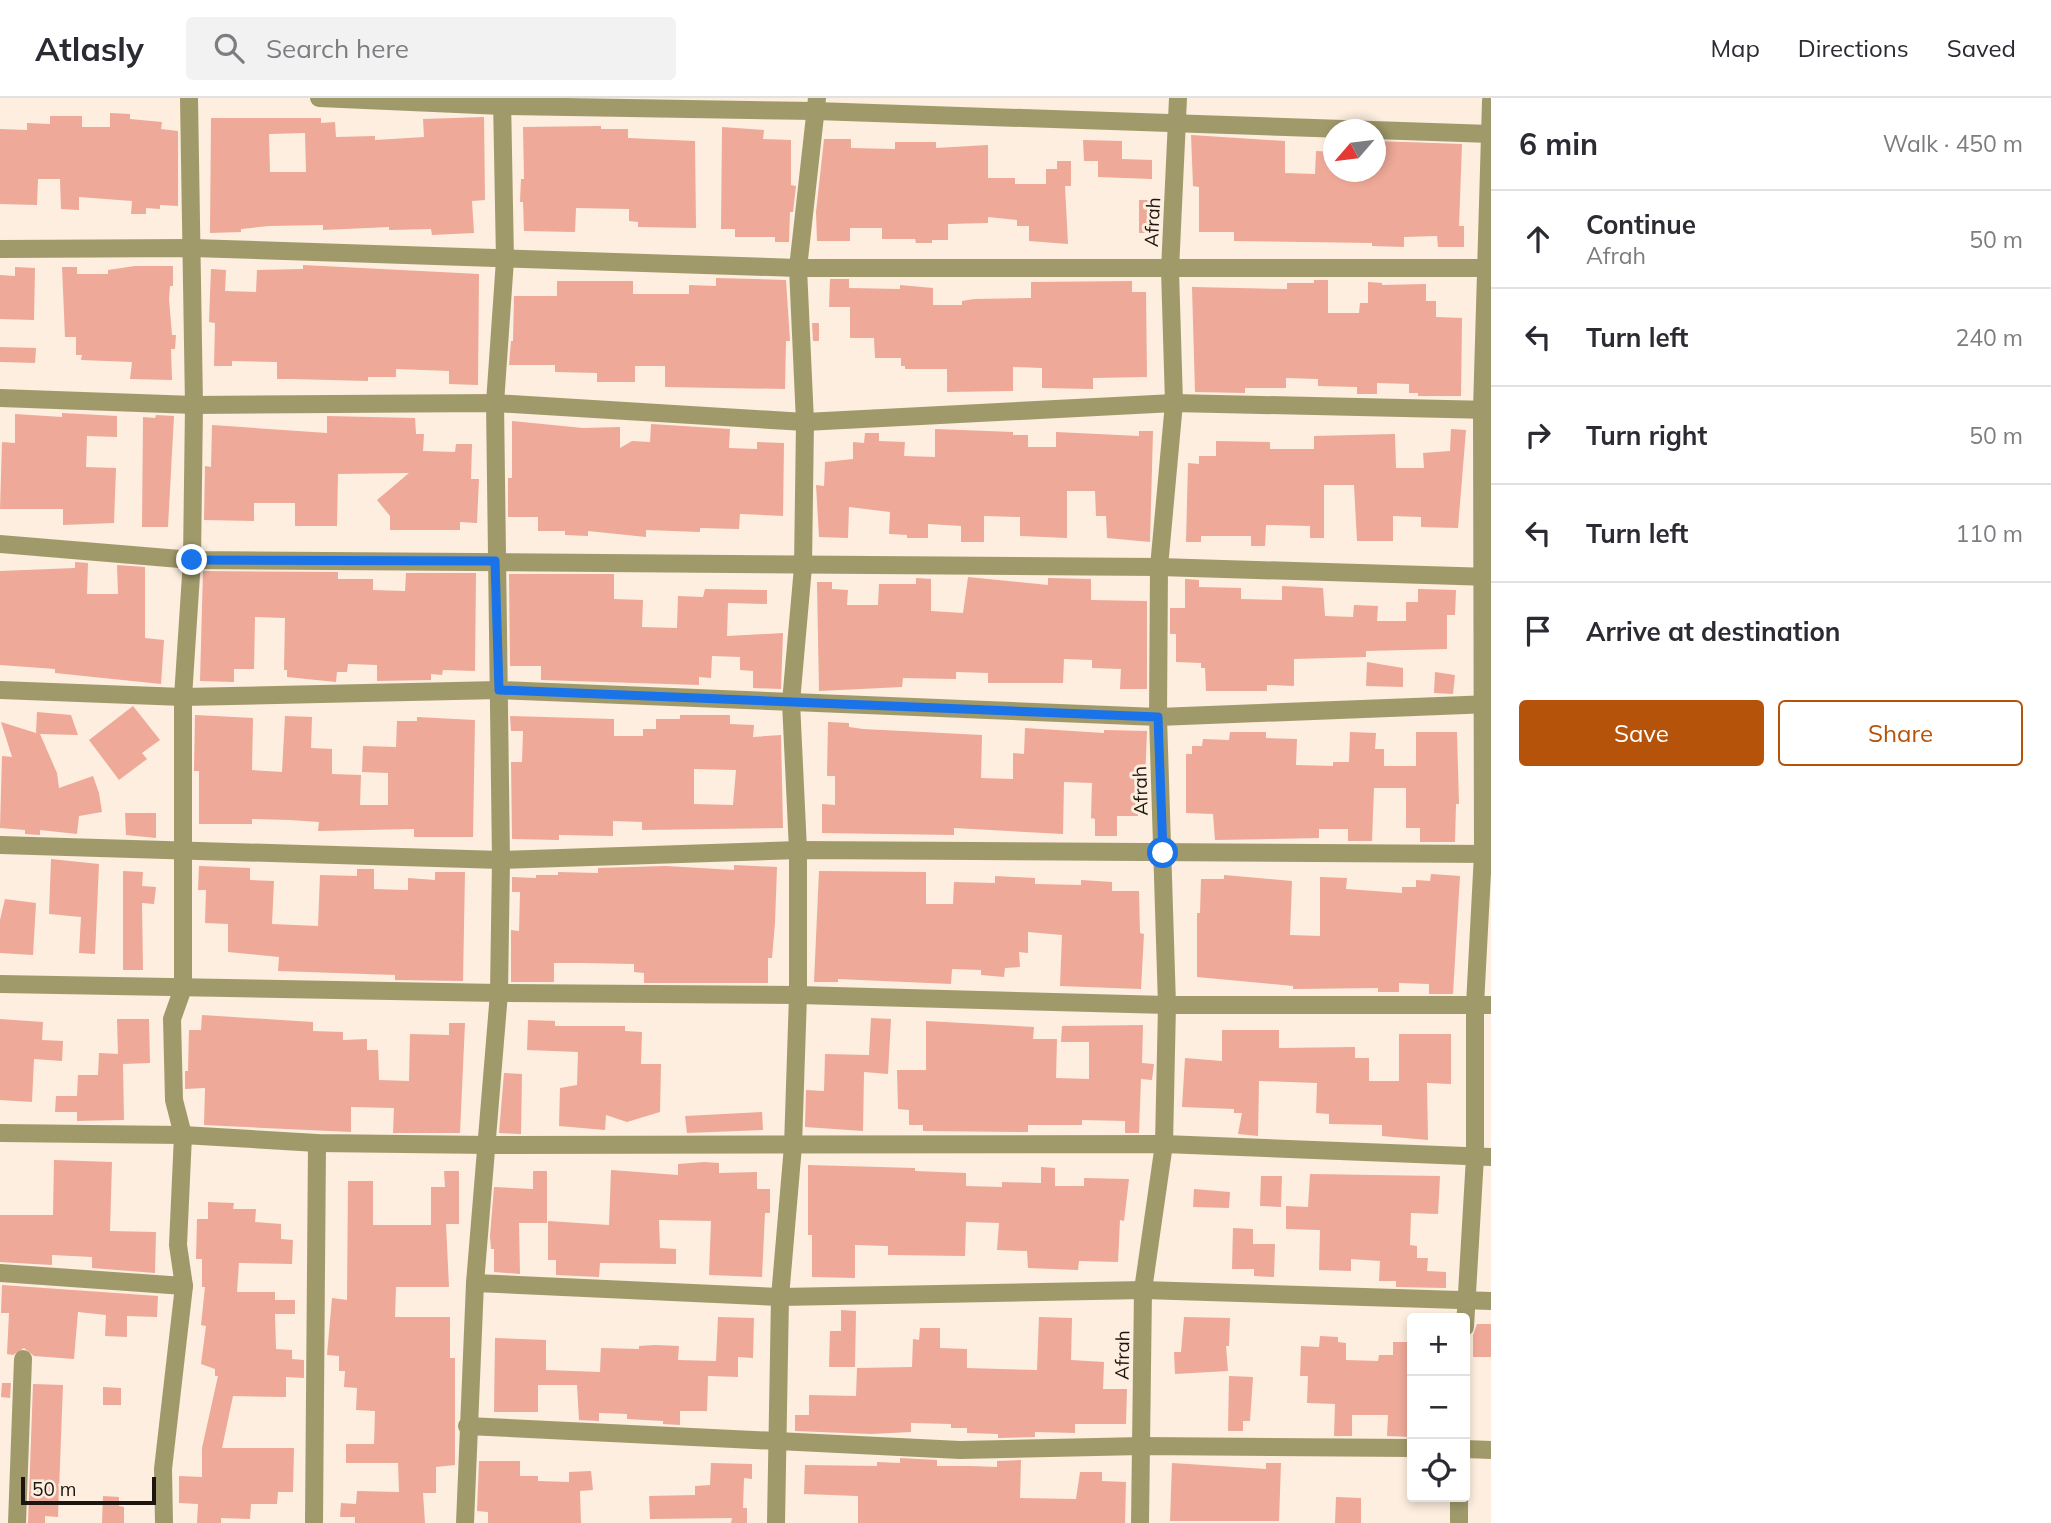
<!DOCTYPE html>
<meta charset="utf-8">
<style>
body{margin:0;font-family:Mulish,sans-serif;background:#f2f2f3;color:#2b2b33}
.controls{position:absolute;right:21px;bottom:21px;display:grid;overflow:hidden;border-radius:7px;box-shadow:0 4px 10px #0003}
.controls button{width:63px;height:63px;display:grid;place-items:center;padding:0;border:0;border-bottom:2px solid #e1e1e2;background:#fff;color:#2b2b33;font:35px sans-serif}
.compass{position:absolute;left:1323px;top:21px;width:63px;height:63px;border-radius:50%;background:#fff;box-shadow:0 4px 10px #0003;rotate:242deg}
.scale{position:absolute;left:21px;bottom:18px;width:135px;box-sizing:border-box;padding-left:7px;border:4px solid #1d1610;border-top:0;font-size:19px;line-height:24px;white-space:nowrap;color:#1d1610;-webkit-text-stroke:5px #fdeedf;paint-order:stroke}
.stop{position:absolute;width:21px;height:21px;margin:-16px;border:5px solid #1a73e8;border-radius:50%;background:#fff}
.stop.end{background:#1a73e8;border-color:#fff;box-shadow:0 2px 7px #0008}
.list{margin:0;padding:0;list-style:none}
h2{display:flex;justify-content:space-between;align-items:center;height:91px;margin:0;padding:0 28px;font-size:30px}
h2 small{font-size:23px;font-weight:400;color:#7c7c81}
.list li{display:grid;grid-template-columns:46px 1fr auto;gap:21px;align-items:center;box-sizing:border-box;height:98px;padding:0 28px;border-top:2px solid #e1e1e2}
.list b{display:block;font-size:26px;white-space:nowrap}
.list p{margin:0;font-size:23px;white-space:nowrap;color:#7c7c81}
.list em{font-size:23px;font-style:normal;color:#7c7c81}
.actions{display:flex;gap:14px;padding:21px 28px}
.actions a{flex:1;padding:16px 0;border:2px solid #b45309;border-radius:7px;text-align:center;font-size:24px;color:#b45309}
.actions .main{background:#b45309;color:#fff}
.icon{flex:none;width:38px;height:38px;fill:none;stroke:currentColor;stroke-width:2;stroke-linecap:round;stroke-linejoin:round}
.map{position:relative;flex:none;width:1491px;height:1425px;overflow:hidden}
header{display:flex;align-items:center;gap:42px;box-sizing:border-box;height:98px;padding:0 35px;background:#fff;border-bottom:2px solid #e1e1e2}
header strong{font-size:33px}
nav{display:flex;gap:38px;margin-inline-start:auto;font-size:24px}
.search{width:490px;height:63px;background:#f2f2f3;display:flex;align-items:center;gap:18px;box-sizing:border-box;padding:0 24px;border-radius:7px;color:#7c7c81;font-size:26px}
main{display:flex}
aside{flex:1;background:#fff}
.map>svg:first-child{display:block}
.building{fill:#eea998;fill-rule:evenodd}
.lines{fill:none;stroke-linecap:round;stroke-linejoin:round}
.minor{stroke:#a09a6b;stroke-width:18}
.route{stroke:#1a73e8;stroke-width:9}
.labels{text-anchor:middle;stroke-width:6;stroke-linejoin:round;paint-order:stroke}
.street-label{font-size:19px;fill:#1d1610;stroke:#fdeedf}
</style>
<header>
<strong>Atlasly</strong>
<div class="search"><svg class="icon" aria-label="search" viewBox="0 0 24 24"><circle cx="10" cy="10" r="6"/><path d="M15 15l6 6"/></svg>Search here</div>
<nav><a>Map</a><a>Directions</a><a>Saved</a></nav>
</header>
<main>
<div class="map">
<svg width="1491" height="1425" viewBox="0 0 1491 1425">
<rect width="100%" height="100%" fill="#fdeedf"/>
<!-- building -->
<g class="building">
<path d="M110 15 130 16V21L162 24 161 31 178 33V108L160 107V111L146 110V116H131L132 103 79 99V112L61 111 60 81H38L37 107 0 106V31L27 32V25L50 26V18H82V29H110Z"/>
<path d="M484 19 485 102 472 103 474 135 432 137 431 131 389 132V129L323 132V127L269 128 241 131V134L210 135 211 20H321V25L335 24 336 39 375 38V42L424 39 423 21ZM305 35 306 74H270L269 36Z"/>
<path d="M601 28V31H628V40L695 43 696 130 638 129V124L629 123V111L576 110 575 134 524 133 523 104H520L521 81H524L523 29Z"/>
<path d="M722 29 764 32 763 41 791 42V87L796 88 793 114H790L789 144H775V139H735V131H721Z"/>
<path d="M1191 37 1285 43V75L1315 76 1316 53 1334 54V74H1376V43L1462 46 1459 128H1464V149H1438L1437 138 1404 139V149L1372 148V145L1234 143V134H1199V89L1193 88Z"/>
<path d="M824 41H851V50L895 51V44H936V50L988 47V80H1015V86H1046V71H1057V63H1071V88H1065L1068 146 1029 143V128H1017V122L988 119V125L948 126V142H932V145H916L915 141H882V130H850V143H817L816 114Z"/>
<path d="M1083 42 1122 43V61L1152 62V81L1098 79V63H1084Z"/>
<rect x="1139" y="102" width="14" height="33"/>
<path d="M303 167 479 176 478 287 449 286V273L396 271V279H368V283L292 281H277V264L232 263V268H214L215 225 209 224 211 171 226 172 225 193 256 194 257 172 303 171Z"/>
<path d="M135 168H173V188H170L169 201 172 237H176L175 251H171L172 282 130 281 132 264 81 262 82 257H76V239H65L62 169H77V176H108V172Z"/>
<path d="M15 169 35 170 34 222 0 221V177L15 178Z"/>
<path d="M716 180 786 182 790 243H786L785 291 665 289V268H635V284H597V275L555 274V267H509L511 243H513L514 198H557V183H633V196H689V187L716 188Z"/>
<path d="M830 181H849V190L900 191V187L933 190V207H962V203L974 201 1031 200V184L1132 183V194H1146L1147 279 1093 280V291L1042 290V270L1013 269V293L947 294V271H905V268H901V260H875L874 240H850V209H829Z"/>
<path d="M1314 182H1328V215H1359L1360 205H1368V184L1382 185V187L1426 186V203H1436V219L1462 220 1461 298H1418V295H1409V286L1377 285V296H1357V289L1318 288V281L1286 280V290H1245V295L1195 294 1192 189 1287 191V185H1314Z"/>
<path d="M812 225H819V243H813Z"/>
<path d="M0 249 36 250 35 265 0 264Z"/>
<path d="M62 315 117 318V339L87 338 86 369 116 370 114 425 63 427V411H0L2 344 15 345V316L62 319Z"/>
<path d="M156 317 174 318 168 429H142L143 319 155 320Z"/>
<path d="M327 318 415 320 416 336H424L423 353 455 354 456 346H472L471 381H479L477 425 460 424V432H390V418L377 402 409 375 338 376 337 428H295V405H254V423L204 422 205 368 211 369 212 327 327 335Z"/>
<path d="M512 323 583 330 620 329V350L632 343 650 344 651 326 730 331 729 350 757 351V344L784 345 783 418 740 416 739 431 700 430V434L646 432V439L588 433V438L565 437V433H538V419H508V380H512Z"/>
<path d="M935 331 1013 334V337H1028V349H1056V334L1139 338V333H1153L1150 444 1107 440 1106 418H1096L1095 393H1067V440L1020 438V419L984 418V444H961V428L928 426V440H907V437L889 436 890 414 849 409 848 440 819 439 816 387 824 388 825 364 853 361V344L864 345 865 335H879V343L905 344 904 358 935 359Z"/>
<path d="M1451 331 1466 332 1458 430 1421 429V419L1393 418V443H1357L1354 387H1324V440H1310V428L1266 427 1265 448H1251V438H1201V444H1186L1188 365 1199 366V358H1216V343L1270 344V351H1314V338L1395 336 1396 370H1424L1423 355 1450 353Z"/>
<path d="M75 464 88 465 87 496H118L117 467 145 469V540L164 542 161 586 55 575V571L0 567V473L75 470Z"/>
<path d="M203 473 338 474V481H373V492L405 493 406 475H476L475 573 443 572 442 577 431 576V582L377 583V567L348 566 347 574H337L336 584 287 579V572H284L285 520 255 519 254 571H234V584L200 583Z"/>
<path d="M509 476H614V501L643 502 642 529 677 530 678 498 703 499 705 491 767 492V506L728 505 727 538 783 535 781 591 753 590V573L740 572V559L712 558 711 580 699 579V587L541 582V568H510Z"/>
<path d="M968 479 1048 487V480L1091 481V502L1147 503V591H1120L1121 571 1092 570V562L1064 561 1063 585H988V575L956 574V581L903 580 902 589 819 593 817 484H832V491L848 492 847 507H878L879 486H916V480L931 481V513L963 515Z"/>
<path d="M1185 481 1199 482V489L1241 490V501L1282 502V488L1323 490 1325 518 1353 519 1354 507 1378 508 1377 523H1406V504H1418V491L1456 492 1455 517H1447V551L1366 553V559L1294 561V588L1267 587V593H1206L1205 570H1201V565L1176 564V536H1170V510H1185Z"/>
<path d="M1367 564 1403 570V589L1366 588Z"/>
<path d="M1435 574 1455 577 1453 596 1434 595Z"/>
<path d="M133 608 160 642 142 655 147 661 119 682 89 642Z"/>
<path d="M37 614 71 617 78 637 40 636 57 675 59 690 93 678 99 695 102 714 79 718 77 736 40 732V737L25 736V732L0 730 2 658 12 659 1 624 36 635Z"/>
<path d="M195 617 253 620 252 672 282 674 285 618 312 619 311 650 332 651V676L361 677 360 707H388V675L362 674 363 648 396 649 397 623H417V619L475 622 473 739H414V731L318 733 319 724 290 722 252 721V726H199V673H194Z"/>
<path d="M680 617H730V626L754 627 753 639 781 637 783 730 642 732V724L613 723V738L559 737V742L512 741 511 664H522L523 633H511L510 618 614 621V638H643V631H656V621H680ZM694 671 736 672 733 707 694 706Z"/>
<path d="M828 624 849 625V629L863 631 982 637 981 680 1013 681V655L1024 656 1025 630 1104 635V632L1147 633 1145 684H1139L1138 718H1117V738H1095V721L1091 720 1092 685 1064 684 1063 736 954 730V737L822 735V706L835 707V678H827Z"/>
<path d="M1230 634H1266V640L1297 641 1296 667 1333 668V664H1349L1350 634 1376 635 1375 651H1384V668H1416V634H1457L1459 706H1456L1455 744H1420V730H1406V690H1374L1372 743H1348V731H1319V740L1215 742 1213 716 1186 715V656H1192V648H1202L1203 641 1229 642Z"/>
<path d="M125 715H156V740L126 737Z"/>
<path d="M51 761 99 766 95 856 79 855 81 819 49 816Z"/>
<path d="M734 767 777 769 775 825 772 860H768V885H644V875L634 874V866L583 865H554V884H511V832L519 833 520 794H512V779L536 780V777H558V774L598 775V770L666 768 734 772Z"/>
<path d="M199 768 250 770V782L274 783 272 826 318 828 320 777 357 778V771H374V791L408 792V780L435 782V774H465L463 883 395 882V877L278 873 279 859 228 854V826L205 825 206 792H198Z"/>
<path d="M123 773 143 774 142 788 156 789 154 806 142 805 143 872H123Z"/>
<path d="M819 773 926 774V806H953L954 784 995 785V778L1035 780V786L1081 787V782L1112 784V793H1139L1140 835 1144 836 1141 891 1060 888 1062 837 1028 834V855L1019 854 1020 869 1005 870 1004 879 981 877V872L952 871 951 886 838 881V884H814Z"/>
<path d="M1431 776 1460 778 1453 896H1429V886L1399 885V894H1378V890L1293 891V888L1197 879V815H1200L1201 781H1224V777L1292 783 1290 837 1320 838V779L1347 780 1346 791 1402 795V789H1416V782L1430 783Z"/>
<path d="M5 801 36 805 33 857 0 855V822Z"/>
<path d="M202 917 313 924V933L343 934V942L367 941V952H378L379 982 409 983 410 936 449 937V925H465L460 1035H393L394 1010 351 1009V1034L204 1027 205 990 185 991V973H188L189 932H201Z"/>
<path d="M871 920 891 921 888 976 864 974 863 1033 805 1029 806 992 824 993 825 956 869 957Z"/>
<path d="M0 921 43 924 42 942 63 943 62 963 34 961 32 1004 0 1002Z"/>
<path d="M117 921H149L150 965 123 966 124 1022 77 1023V1014H55L56 998H77L78 977H98L99 955 118 956Z"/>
<path d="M528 922 555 923V928H625V933L642 934 641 966H661L660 1014 627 1024 606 1017 605 1032 559 1028 560 990 577 987 578 954 527 952Z"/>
<path d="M926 923 1034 929 1033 941H1057L1056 980 1089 981V944H1061L1062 928 1143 927 1142 965 1154 966 1152 982 1141 981 1139 1035H1125V1023L1082 1022V1027H1028V1034L923 1033V1027H909V1012L898 1011 897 972H926Z"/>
<path d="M1222 932H1279V950L1355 949V960H1369V983H1399V936H1451V986L1427 985 1428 1042 1382 1038V1027L1329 1026V1016L1316 1015 1317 985 1289 984 1259 983 1258 1038 1238 1036 1242 1015H1234V1011L1182 1009 1185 960 1222 963Z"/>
<path d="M504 975 522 976 521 1036 499 1035Z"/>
<path d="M762 1014 763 1032 687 1035 685 1018Z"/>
<path d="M54 1062 112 1064 110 1133 156 1134 155 1175 92 1170V1159L52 1157V1167L0 1164V1117H53Z"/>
<path d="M704 1064 719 1065V1075L757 1074V1091H770V1115H765L762 1179 709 1177 711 1123 659 1122 660 1150 676 1151V1166L600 1165 599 1179 556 1177V1162H548V1123L609 1127 611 1072 678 1077V1066Z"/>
<path d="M808 1067 915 1070V1073L966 1075V1088L1002 1089V1084L1041 1085V1069L1055 1070V1088H1084V1080L1129 1081 1124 1123 1120 1122 1118 1164 1079 1163 1078 1172 1028 1170 1027 1153 997 1152 999 1125 966 1124 965 1158 888 1157V1148L855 1147V1180L812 1179V1137H808Z"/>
<path d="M444 1073H459V1126H446L449 1189H396L395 1219H450V1260H455V1367L436 1369V1395H423L425 1425H355V1419H340L341 1405 356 1406 357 1393 399 1394 398 1365H346V1346H374L375 1313 356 1312 357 1290 344 1289 345 1273H339V1258L327 1257 332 1200 347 1202 348 1083H373V1127H431V1089H445Z"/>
<path d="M533 1073H547V1125H519L520 1176 494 1174V1151H491L490 1138 494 1089 533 1091Z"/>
<path d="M1310 1076 1440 1078 1438 1116 1411 1115 1410 1147 1417 1148V1160H1428L1427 1173 1446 1174V1190L1396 1189V1183H1379L1380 1163 1351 1161V1173L1319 1172 1320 1132 1286 1131V1108L1308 1109Z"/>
<path d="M1261 1078H1282L1281 1109 1260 1108Z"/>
<path d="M1194 1091 1230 1094 1229 1110 1193 1109Z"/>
<path d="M208 1104 234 1105 233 1111H256L255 1124 281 1126V1141L293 1142 292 1166 239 1165 237 1194H275V1202H295V1216H275L276 1251 292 1252V1261L304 1262V1280L286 1279V1299L233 1298 222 1350H294L293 1394H278L277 1406H251L250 1421 221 1420V1425H197L198 1406 179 1405V1378L202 1379V1350L218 1278H215V1271L201 1266 206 1228 201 1227 205 1189H202V1161H196L197 1121H208Z"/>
<path d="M1233 1130 1253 1131V1146H1275L1274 1179 1254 1178V1171H1232Z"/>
<path d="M2 1187 158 1198 157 1219 127 1218V1239L105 1238 106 1217 78 1214 74 1261 34 1258 24 1250 13 1257 7 1256 9 1215H1Z"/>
<path d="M841 1212 856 1213 855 1269H829L830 1233H841Z"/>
<path d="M718 1219 754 1220 753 1260 738 1259V1279L708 1278 707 1313H680V1327L663 1326V1323L627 1321V1316L599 1315V1323L579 1322 577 1287H538V1314H494L495 1240 546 1242V1272L600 1274 601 1250 639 1251V1248L655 1247 679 1248 678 1262 716 1263Z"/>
<path d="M1039 1219 1072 1220 1071 1262 1104 1264 1103 1291H1127L1126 1326H1075V1335L1035 1334V1339L998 1340V1336L967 1335V1330H951V1326L911 1325V1334L871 1336 795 1333V1317H809V1297L856 1298 857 1270 912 1269 913 1241 919 1242 920 1230H940V1250L967 1251V1270L1037 1272Z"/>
<path d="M1184 1219 1230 1220 1229 1248H1226L1228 1273 1175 1276 1174 1254H1181Z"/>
<path d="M1477 1226H1491V1259H1473V1237Z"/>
<path d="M1320 1238 1338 1239V1244L1346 1245V1262L1378 1263 1379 1257H1393V1244H1412V1339L1387 1338 1388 1317H1352V1338H1334L1335 1306 1307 1305 1308 1278H1300L1301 1248 1319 1249Z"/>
<path d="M1229 1278 1253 1279 1250 1323H1243V1333H1228Z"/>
<path d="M2 1285H11L10 1300 1 1299Z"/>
<path d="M33 1286 63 1287 58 1419 45 1418V1425H28Z"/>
<path d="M103 1289 121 1290V1307H103Z"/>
<path d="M900 1360 937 1362V1368H970L997 1369V1363L1021 1362 1020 1400 1076 1401 1080 1374H1102V1383L1126 1384 1125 1425H858V1398L804 1396 805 1367 877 1368V1364L900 1365Z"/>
<path d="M479 1363H520V1378H538V1383L569 1384V1374L591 1373 593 1392 580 1393 581 1425H488V1414L477 1413Z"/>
<path d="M711 1365 752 1366V1381L744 1380 743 1410H747V1425H731L732 1420 650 1421 649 1398 695 1397V1388L710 1387Z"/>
<path d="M1172 1365 1266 1371V1365H1281L1279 1423H1170Z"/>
<path d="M103 1398 119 1399V1408L124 1409V1425H102Z"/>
<path d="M1336 1399 1361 1400V1425H1335Z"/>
</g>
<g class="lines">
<!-- minor -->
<g class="minor">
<path d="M319 0 502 8 816 13 1491 36"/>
<path d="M0 151 193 150 798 170H1491"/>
<path d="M0 300 194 307 495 305 805 324 1174 305 1491 312"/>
<path d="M0 446 192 462 1159 469 1491 479"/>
<path d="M0 592 183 599 499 592 1158 619 1491 606"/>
<path d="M0 747 501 762 798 752 1491 756"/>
<path d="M0 886 499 895 798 897 1167 907H1491"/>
<path d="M0 1035 183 1037 317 1045 489 1047 1164 1046 1491 1059"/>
<path d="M0 1175 184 1188"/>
<path d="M475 1185 780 1199 1143 1192 1491 1203"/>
<path d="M1465 1229 1475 1059V907L1483 756 1482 312 1491 3"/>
<path d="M467 1328 960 1352 1142 1348 1412 1350"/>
<path d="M1465 1351 1491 1352"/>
<path d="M17 1425 23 1261"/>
<path d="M164 1425 163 1371 184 1188 178 1147 183 1037 174 1002 172 921 183 890V599L192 462 194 307 189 0"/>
<path d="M314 1425 317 1045"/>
<path d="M465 1425 475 1185 499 895 501 762 495 305 505 162 502 0"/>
<path d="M776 1425 780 1199 793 1048 798 897V752L791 604 803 469 805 324 798 170 817 0"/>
<path d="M1140 1425 1143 1192 1164 1046 1167 907 1158 619 1159 469 1174 305 1170 172 1178 0"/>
<path d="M1459 1425V1399"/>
</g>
</g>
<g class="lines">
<!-- route -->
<path class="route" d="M192 462 495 463 499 592 1158 619 1163 755"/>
</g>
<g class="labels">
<!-- street labels -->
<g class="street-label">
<text transform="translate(1152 124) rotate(-87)" y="7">Afrah</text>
<text transform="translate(1140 693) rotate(-92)" y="7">Afrah</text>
<text transform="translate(1122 1257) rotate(-89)" y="7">Afrah</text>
</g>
</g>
</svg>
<div class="controls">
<button>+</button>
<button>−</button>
<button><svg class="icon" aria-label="locate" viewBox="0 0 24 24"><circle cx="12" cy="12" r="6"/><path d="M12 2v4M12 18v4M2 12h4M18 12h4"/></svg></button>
</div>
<svg class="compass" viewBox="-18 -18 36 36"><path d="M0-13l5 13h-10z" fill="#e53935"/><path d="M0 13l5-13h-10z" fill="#7c7c81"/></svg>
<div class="scale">50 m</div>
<div class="stop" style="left:1163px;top:755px"></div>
<div class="stop end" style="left:192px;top:462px"></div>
</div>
<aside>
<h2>6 min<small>Walk · 450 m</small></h2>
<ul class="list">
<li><svg class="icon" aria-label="ahead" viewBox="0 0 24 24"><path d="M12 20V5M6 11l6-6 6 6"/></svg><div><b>Continue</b><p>Afrah</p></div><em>50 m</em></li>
<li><svg class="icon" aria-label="left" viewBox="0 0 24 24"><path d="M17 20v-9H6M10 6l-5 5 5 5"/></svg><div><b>Turn left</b></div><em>240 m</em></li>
<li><svg class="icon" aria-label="right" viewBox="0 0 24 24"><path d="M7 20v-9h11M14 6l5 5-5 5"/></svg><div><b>Turn right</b></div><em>50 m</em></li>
<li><svg class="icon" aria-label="left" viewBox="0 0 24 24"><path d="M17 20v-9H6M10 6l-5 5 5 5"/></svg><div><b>Turn left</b></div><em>110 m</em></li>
<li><svg class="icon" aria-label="arrive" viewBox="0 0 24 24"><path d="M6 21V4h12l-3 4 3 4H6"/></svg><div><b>Arrive at destination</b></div></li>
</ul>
<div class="actions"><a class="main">Save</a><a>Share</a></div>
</aside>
</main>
